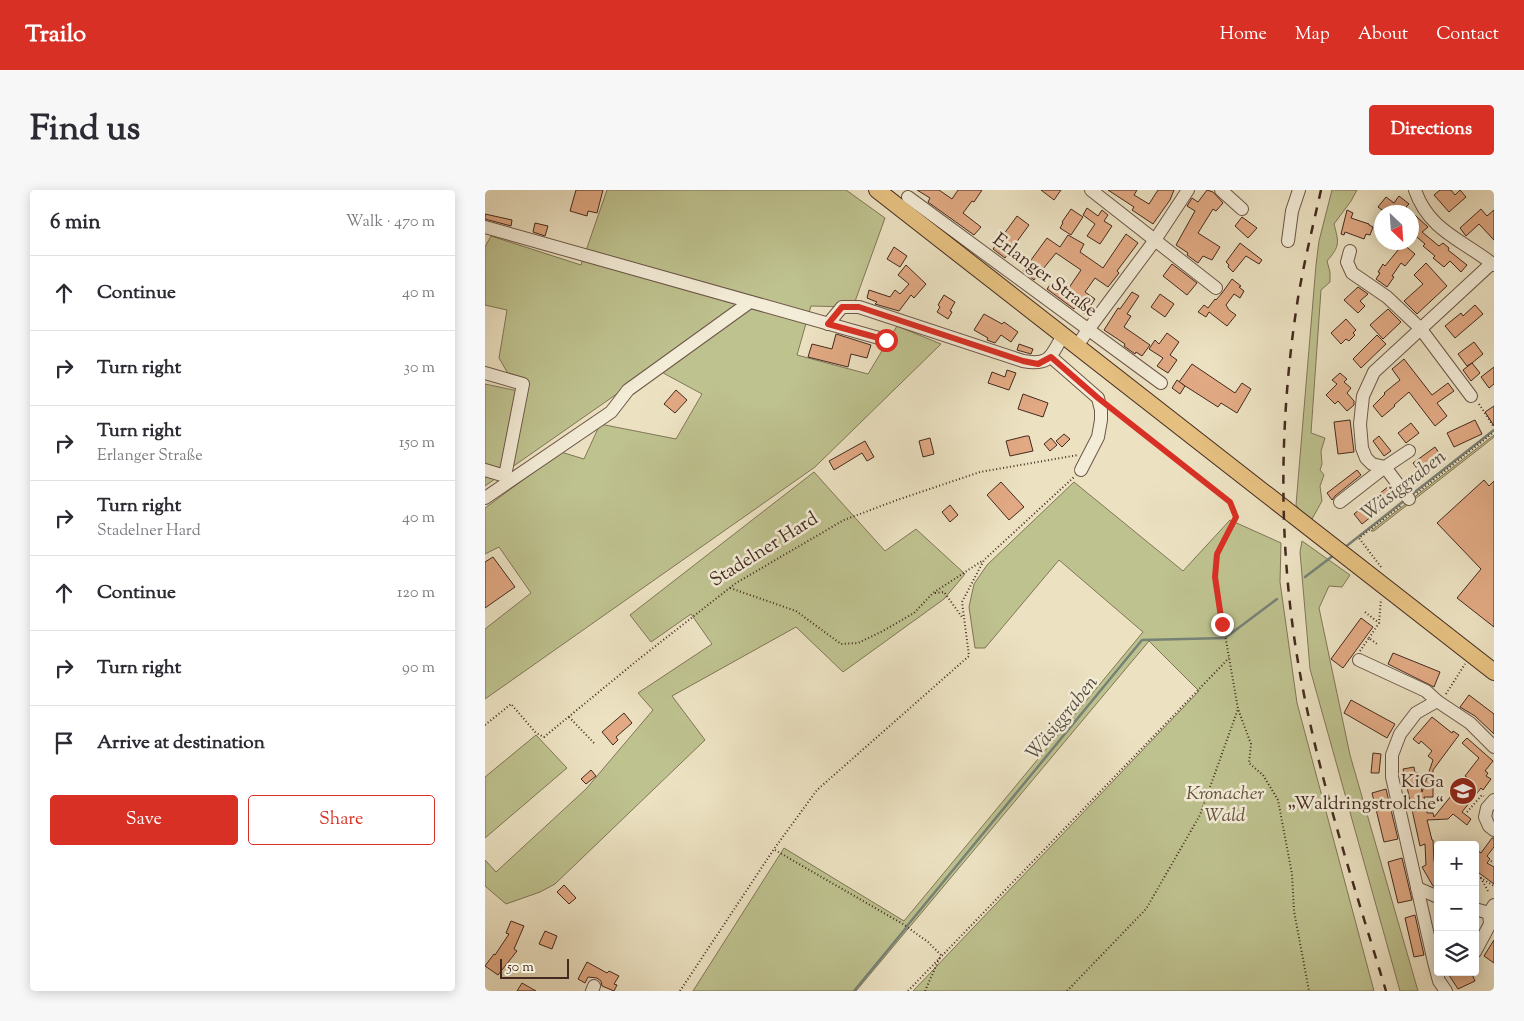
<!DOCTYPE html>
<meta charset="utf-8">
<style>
body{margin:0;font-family:"Sorts Mill Goudy",serif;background:#f7f7f7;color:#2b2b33}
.controls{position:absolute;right:15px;bottom:15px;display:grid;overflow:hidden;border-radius:5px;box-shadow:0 2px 12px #0003}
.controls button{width:45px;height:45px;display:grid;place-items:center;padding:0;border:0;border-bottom:1px solid #e1e1e2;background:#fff;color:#2b2b33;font:25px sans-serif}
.compass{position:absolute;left:889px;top:15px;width:45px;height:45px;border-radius:50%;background:#fff;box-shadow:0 2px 12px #0003;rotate:155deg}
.scale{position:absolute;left:15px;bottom:12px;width:69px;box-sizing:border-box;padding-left:5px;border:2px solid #44291f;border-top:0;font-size:14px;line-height:18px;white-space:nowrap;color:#44291f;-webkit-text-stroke:4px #f3ecd7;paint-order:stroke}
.stop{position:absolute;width:15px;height:15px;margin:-11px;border:4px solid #d93025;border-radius:50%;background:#fff}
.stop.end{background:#d93025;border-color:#fff;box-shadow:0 1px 5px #0008}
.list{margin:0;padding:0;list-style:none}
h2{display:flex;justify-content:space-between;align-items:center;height:65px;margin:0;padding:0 20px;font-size:21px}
h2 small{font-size:16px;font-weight:400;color:#7c7c81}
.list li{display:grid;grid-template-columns:32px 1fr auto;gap:15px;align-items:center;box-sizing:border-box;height:75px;padding:0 20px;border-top:1px solid #e1e1e2}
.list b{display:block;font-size:19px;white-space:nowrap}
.list p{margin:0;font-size:16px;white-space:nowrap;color:#7c7c81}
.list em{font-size:16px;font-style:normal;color:#7c7c81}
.actions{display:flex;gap:10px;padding:15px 20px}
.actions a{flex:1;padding:11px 0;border:1px solid #d93025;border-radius:5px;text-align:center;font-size:18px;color:#d93025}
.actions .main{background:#d93025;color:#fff}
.icon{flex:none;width:28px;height:28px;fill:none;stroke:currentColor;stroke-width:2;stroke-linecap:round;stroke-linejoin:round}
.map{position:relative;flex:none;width:1009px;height:801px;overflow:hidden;border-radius:5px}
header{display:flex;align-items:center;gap:30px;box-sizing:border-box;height:70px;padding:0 25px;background:#d93025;color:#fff}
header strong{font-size:24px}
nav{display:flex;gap:28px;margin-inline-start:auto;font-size:18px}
.intro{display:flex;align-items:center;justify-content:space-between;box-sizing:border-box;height:120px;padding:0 30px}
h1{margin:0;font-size:35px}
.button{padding:12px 22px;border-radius:5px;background:#d93025;color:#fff;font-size:18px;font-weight:700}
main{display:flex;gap:30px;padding:0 30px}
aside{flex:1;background:#fff;border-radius:5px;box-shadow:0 2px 12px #0003}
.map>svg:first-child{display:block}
.green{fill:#bec28f;stroke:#817657}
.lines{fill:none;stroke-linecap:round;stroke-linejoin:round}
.stream{stroke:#778277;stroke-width:2.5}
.building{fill:#e2aa84;stroke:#44291f}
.minor-casing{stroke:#6e5748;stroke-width:14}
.major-casing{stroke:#44291f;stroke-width:18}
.path{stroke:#44291f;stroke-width:2;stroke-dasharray:1 2.5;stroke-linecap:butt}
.minor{stroke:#f3ecd7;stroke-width:12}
.major{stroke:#e6c181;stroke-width:16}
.rail{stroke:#44291f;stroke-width:2.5;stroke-dasharray:9 9;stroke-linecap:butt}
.route{stroke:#d93025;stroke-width:6}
.labels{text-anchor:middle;stroke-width:5;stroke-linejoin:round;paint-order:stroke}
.street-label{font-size:19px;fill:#44291f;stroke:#f3ecd7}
.poi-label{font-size:19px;fill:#44291f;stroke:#f3ecd7;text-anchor:end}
.park-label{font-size:19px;font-style:italic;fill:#624f3b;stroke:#f3ecd7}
.water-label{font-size:20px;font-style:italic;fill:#594e44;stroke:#f3ecd7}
</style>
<header>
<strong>Trailo</strong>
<nav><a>Home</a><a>Map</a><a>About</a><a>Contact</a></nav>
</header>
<div class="intro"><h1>Find us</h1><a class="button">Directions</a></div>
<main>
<aside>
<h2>6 min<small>Walk · 470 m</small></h2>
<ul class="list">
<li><svg class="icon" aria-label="ahead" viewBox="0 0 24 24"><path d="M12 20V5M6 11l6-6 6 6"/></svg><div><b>Continue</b></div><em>40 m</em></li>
<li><svg class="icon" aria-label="right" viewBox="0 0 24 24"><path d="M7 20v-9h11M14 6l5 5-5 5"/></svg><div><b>Turn right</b></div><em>30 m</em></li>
<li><svg class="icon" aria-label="right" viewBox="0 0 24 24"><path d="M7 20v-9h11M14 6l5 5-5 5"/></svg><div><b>Turn right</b><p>Erlanger Straße</p></div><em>150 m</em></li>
<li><svg class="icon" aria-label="right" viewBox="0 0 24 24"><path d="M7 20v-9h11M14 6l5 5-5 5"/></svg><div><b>Turn right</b><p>Stadelner Hard</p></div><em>40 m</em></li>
<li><svg class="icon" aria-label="ahead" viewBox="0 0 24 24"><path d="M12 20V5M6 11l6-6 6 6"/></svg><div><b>Continue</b></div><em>120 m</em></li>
<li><svg class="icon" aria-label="right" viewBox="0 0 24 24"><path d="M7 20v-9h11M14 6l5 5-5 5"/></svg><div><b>Turn right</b></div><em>90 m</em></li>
<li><svg class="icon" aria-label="arrive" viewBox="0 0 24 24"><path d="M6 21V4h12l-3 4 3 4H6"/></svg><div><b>Arrive at destination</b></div></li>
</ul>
<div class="actions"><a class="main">Save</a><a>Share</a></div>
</aside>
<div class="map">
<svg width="1009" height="801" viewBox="0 0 1009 801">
<rect width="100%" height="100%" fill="#ece2c2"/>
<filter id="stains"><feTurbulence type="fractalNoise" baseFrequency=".004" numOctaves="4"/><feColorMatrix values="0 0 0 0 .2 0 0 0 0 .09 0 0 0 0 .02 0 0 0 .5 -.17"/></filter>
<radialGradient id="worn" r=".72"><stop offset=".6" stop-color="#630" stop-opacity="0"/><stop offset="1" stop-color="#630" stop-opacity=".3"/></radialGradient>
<!-- green -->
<g class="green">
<path d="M122 0H361L400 28 368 117 326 116 312 165 383 184 412 136 456 154 330 277 0 509V439L46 403 14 357 0 364V318L76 262 99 269 115 234 191 249 217 204 169 178 0 296V194L33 201 14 168 22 120 0 115V57L6 46 96 75Z"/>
<path d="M847 0H872L866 11 849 34C854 53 855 56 842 71L845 82V92L836 100 826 243 840 248 836 261 837 274 835 280 839 285 835 296 837 311 827 329 816 322 811 315 831 75 834 51Z"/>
<path d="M1009 245V247L999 255 889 341H886Z"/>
<path d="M329 282 400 361 431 339 480 384 459 409 358 482 311 437 187 506 220 550 70 694 55 702 21 714 0 696V670L11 682 101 599 168 520 153 503 227 454 206 424 166 452 145 425Z"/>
<path d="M589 292 698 381 745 330 796 353 795 392 812 513 889 801H428L714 501 664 451 371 801H208L299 658 419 731 658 442 574 370 500 458H490L484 417 489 394 502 375Z"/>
<path d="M817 351 865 385 857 397 844 396 834 418 865 565 933 801H915L825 479 815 362Z"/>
<path d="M51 545 82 578 0 648V587Z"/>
</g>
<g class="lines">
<!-- stream -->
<g class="stream">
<path d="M926 305 1009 240"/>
<path d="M859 358 920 310"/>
<path d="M820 387 849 365"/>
<path d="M422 736 657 450 740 448 792 409"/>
<path d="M369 801 421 738"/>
</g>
</g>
<!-- building -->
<g class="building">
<path d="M91 0H118L112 23 103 21 102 26 85 21Z"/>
<path d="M432 0H454L467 9 473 0H497L489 12 487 11 478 23 496 37 489 45 443 12 445 8Z"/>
<path d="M556 0H576L569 10Z"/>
<path d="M623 0H652L649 5 664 14 673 0H689L685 10 668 34 647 20 649 17Z"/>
<path d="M722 0 728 2 738 13 731 21 728 19 713 43 735 57 727 70 718 66 713 73 702 65 703 63 691 55 710 21 702 16 707 8 713 12Z"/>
<path d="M955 0H966L970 5 975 0 981 7 964 22 949 5Z"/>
<path d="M914 6 924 14 921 17 943 37 937 42 954 56 958 53 964 58 963 60 982 75 976 82 965 71 959 77 948 68 950 66 938 56 940 54 926 42V22H900L893 17 901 7 909 13Z"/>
<path d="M602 18 613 26 617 20 623 25 619 31 627 36 615 54 602 46 610 34 598 25Z"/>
<path d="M586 19 598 27 586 45 575 38 578 33 577 32Z"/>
<path d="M996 19 1002 26 1009 20V50L994 34 981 46 975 38Z"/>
<path d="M862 20 868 23 866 28 884 34V35L888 37 885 45 881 44 879 49 860 42 859 45 856 44Z"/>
<path d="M0 24 27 30 26 36 0 29Z"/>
<path d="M532 26 544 35 520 68 508 59Z"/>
<path d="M757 27 772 38 763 48 750 36Z"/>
<path d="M50 33 63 36 60 46 48 42Z"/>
<path d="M641 44 653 53 632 81 634 83 623 97 610 88 600 102 610 109 600 124 590 117 589 119 562 99 567 92 581 102 596 80 571 63 549 90 538 81 562 48 575 57 583 45 599 54 595 62 618 78Z"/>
<path d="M755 53 777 70 774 74 761 66 748 82 743 77 744 75 741 72Z"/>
<path d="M918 54 930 64 920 76 916 73 907 86 909 87 902 97 891 89 895 83 893 82 898 74 900 76Z"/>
<path d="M409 57 422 66 415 77 402 69Z"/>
<path d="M941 73 962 96 932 124 919 111 938 94 929 85Z"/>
<path d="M687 74 712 93 702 105 678 86Z"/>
<path d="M421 75 441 94 429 108 426 105 414 121 390 114 392 112 382 108 384 100 405 107 410 100 415 104 424 94 413 85Z"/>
<path d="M747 89 756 96 754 97 759 101 755 108 749 104 741 115 744 120 751 125 742 136 724 122 721 127 713 122 719 115 723 118 730 109 731 110 737 103Z"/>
<path d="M873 97 883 104 875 111 880 116 873 123 859 110Z"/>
<path d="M647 102 654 106 642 124 646 126 639 137 665 155 657 166 651 162 650 164 639 156 640 154 619 140 633 118 635 119Z"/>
<path d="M675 104 689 114 680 127 666 117Z"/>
<path d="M459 105 470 112 465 121 467 122 463 129 452 122 455 117 453 115Z"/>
<path d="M990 115 998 124 970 148 960 136 976 123 978 126Z"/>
<path d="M903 119 916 132 898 149 885 135Z"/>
<path d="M499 124 517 134 519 132 533 142 526 152 516 145 510 153 502 150 503 148 489 140Z"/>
<path d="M861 129 871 140 868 143 870 145 864 151 861 149 856 154 846 143Z"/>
<path d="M682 143 694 152 685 165 692 170 683 183 672 176 678 168 664 159 670 150 674 154Z"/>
<path d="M351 144 386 155 382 168 366 164 363 177 323 167 327 154 347 159Z"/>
<path d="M892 145 901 154 876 178 868 169Z"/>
<path d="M989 152 998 164 987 173 995 183 986 191 978 180 987 173 982 176 973 164Z"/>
<path d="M534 154 548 159 546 164 532 160Z"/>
<path d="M919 169 947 205 963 193 969 201 952 213 962 226 950 236 924 202 909 215 910 216 897 227 888 216 900 204 899 203 915 190 907 179Z"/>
<path d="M707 174 750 203 757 193 766 199 752 223 736 213 733 217 694 192Z"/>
<path d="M1009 177V194L1004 198 996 187Z"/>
<path d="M522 180 531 183 524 200 503 193 507 182 520 187Z"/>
<path d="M855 183 862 189 859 192 866 198 862 203 869 211V215L862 221 853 211 850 214 841 205 852 194 847 190Z"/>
<path d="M692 190 700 196 695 204 687 198Z"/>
<path d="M191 200 202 210 190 223 179 214Z"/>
<path d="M538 204 563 213 558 227 533 219Z"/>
<path d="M1009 216V236L1000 222Z"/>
<path d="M865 230 869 262 853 264 849 232Z"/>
<path d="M990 230 997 244 969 257 962 243Z"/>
<path d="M926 233 934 243 921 253 913 243Z"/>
<path d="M579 244 585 249 577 257 571 251Z"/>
<path d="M541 246H544L548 261 525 266 521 251Z"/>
<path d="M894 246 906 261 899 266 888 251Z"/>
<path d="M445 248 449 264 438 267 434 251Z"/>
<path d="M566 248 572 255 565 261 559 254Z"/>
<path d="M380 251 389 267 382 271 377 263 349 280 344 271Z"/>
<path d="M950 257 958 269 937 285 928 273Z"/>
<path d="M872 280 876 285 850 306 847 310 842 303Z"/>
<path d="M999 290 1004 296 1009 291V437L972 408 996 379 952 333Z"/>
<path d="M516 292 539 317 524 330 502 305Z"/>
<path d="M904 296 912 306 877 334 869 324Z"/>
<path d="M465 315 473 325 465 332 457 322Z"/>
<path d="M8 367 30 397 0 418V372Z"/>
<path d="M876 428 888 437 858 478 846 469Z"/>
<path d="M908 463 955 482 949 497 903 474Z"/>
<path d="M984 505 1009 524V544L990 526 975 517Z"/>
<path d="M866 510 910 534 902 548 859 523Z"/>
<path d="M139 523 147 533 131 547 133 550 128 555 117 542Z"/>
<path d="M947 527 967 543 968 541 974 545 948 580V607H939L942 623H948L949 627 966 606 969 608 984 589 980 586 994 568 977 553 982 548 1008 571 1000 581 1003 583 1001 586 1006 589 998 600 996 598 977 622 986 629 982 635 968 624 963 629 942 630 947 650H948L949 671 953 678V698L948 696 937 677 941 675 940 654 935 656 918 579 929 577 930 583H933L937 602 948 570 943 566 947 561 936 551 934 554 928 549Z"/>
<path d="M888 563 896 564 894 583H886Z"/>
<path d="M106 580 111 586 101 594 96 589Z"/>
<path d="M901 599 913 649 899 652 887 603Z"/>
<path d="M1007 648H1009V657L1002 666 1005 669 1002 673 1009 677V694L990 680V659L996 663Z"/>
<path d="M917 668 927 710 913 713 903 672Z"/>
<path d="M79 695 91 708 84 714 72 702Z"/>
<path d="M930 725 939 765 929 767 920 728Z"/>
<path d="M26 731 39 736 29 759 32 761 13 785 0 776 9 764 10 765 24 744 21 743Z"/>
<path d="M60 741 72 746 67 759 54 754Z"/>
<path d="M1009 750V773L999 766Z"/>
<path d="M102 772 122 783 124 781 134 786 129 794 132 795 129 801 117 796 116 791 112 788 103 787 100 793 93 789Z"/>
<path d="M962 782H986L990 791 973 799Z"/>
<path d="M37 793 51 801H32Z"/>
</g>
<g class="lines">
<!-- minor casing -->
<g class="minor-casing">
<g id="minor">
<path d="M606 0 731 98"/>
<path d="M736 0 757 19"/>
<path d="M930 0C944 41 978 50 1009 75"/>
<path d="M423 7 676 193"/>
<path d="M0 37 401 150"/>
<path d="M803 51 807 21 814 0"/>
<path d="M865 61 862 72 867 83 902 107 935 138 986 206"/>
<path d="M343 134 357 117H374L538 171C565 176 566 166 578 145"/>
<path d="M592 156 603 140 670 50 703 0"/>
<path d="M566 167 613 208 616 220V230L613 247 596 280"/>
<path d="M0 183 38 194 20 286 0 280"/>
<path d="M924 261 900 277 887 274 881 268 877 258 875 234 878 206 889 182 1007 73"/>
<path d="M0 308 126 222 143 200 265 112"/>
<path d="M855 312 900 277 924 309"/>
<path d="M874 470 941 501 952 511 985 533 1009 557"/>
<path d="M952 511 931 523 915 544 907 565V587L949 772 954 791 961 801"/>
<path d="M1009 610 1002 618 1000 627 1004 636 1009 640"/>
<path d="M932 698 953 707"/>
<path d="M990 719 1004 723 1009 727"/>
<path d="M990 762 1005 734 1004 723 1009 715"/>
<path d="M107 801 109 796"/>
</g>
</g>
<!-- major casing -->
<g class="major-casing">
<path id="major" d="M392 0 1009 482"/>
</g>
<!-- path -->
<g class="path">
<path d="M994 214 1009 237"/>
<path d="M626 218 745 312 751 327 733 365 730 387 753 519 766 554 764 573 778 585 793 610 807 684 809 721 824 801"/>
<path d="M932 303 1009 242"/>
<path d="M896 377 874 348 917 315"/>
<path d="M245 398 311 421 356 454 373 453 398 441 429 423 448 403 497 371"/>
<path d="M450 403 459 402 477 427"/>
<path d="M880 422 894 433"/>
<path d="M884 448 894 433 896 409"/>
<path d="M875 461 884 448 892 454"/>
<path d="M961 504 980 474"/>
<path d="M84 527 109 553"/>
<path d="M0 535 26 514 51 543 59 547 154 469 251 393 359 330 412 310 495 282 593 265"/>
<path d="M982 622 997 605 999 606"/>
<path d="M290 660 418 734 443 752 456 765"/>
<path d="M1006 671 1009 673"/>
<path d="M1003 701 996 688 1009 696"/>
<path d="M195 801 289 659 332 600 484 466 477 412 499 370 589 287"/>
<path d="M423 801 744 468"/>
<path d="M440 801 455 767"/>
<path d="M582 801 661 719 715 625 753 519"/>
</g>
<!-- minor -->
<use href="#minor" class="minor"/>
<!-- major -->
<use href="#major" class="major"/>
<!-- rail -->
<path class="rail" d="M836 0C828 36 819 72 813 108 794 228 793 353 813 472 832 584 868 692 901 801"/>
</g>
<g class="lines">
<!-- route -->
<path class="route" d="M401 150 343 134 357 117H374L538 171 553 174 566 167 613 208 745 312 751 327 732 364 730 387 737 434"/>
</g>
<!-- icons -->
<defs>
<g id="school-disc" transform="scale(1.4375)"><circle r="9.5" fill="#8f2418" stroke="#f3ecd7"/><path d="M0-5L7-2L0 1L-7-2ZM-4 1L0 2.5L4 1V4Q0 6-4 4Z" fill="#fff"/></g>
</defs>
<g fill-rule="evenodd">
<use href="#school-disc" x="978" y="601"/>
</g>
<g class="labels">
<!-- street labels -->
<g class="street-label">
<text transform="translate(561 84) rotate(37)" y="7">Erlanger Straße</text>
<text transform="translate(278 358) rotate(-32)" y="7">Stadelner Hard</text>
</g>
<!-- poi labels -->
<g class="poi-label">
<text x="959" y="597">KiGa<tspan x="959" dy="22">„Waldringstrolche“</tspan></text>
</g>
<!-- park labels -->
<g class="park-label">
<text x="740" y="609">Kronacher<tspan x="740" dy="22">Wald</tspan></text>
</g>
<!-- water labels -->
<g class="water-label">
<text transform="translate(918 294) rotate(-38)" y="7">Wäsiggraben</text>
<text transform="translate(576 527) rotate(-51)" y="7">Wäsiggraben</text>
</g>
</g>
<rect width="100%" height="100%" filter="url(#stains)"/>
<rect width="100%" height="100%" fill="url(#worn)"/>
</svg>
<div class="controls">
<button>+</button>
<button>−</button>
<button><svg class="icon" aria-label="layers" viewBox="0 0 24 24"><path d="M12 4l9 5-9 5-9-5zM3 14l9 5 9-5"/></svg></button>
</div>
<svg class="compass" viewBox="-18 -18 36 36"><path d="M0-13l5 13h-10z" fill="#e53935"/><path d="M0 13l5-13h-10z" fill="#7c7c81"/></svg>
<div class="scale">50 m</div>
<div class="stop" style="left:401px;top:150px"></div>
<div class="stop end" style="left:737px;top:434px"></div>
</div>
</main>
